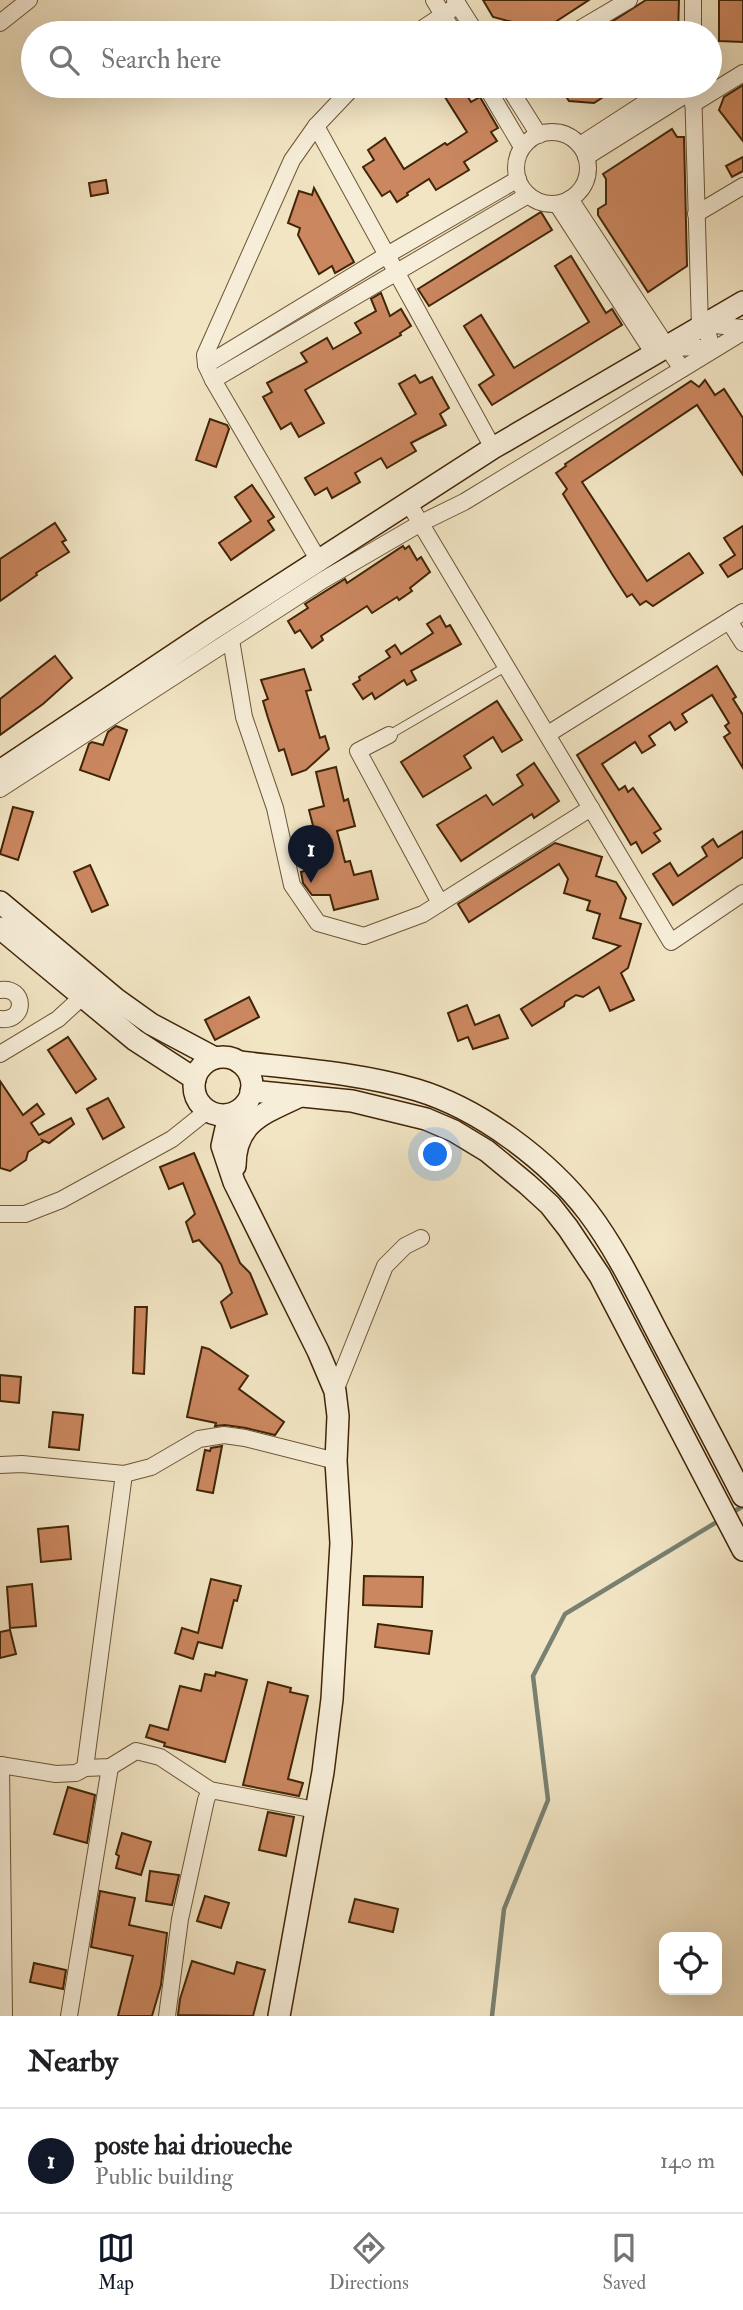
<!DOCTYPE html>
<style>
body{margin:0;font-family:"IM FELL Double Pica",serif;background:#f2f2f2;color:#202124}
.controls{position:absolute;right:21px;bottom:21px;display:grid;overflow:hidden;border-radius:14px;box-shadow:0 7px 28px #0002}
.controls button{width:63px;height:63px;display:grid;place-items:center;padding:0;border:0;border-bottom:2px solid #e0e0e0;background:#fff;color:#202124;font:35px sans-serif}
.you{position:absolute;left:436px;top:1155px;width:24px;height:24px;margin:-18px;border:5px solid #fff;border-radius:50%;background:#1a73e8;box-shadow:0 0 0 10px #1a73e833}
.badge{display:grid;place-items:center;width:46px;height:46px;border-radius:50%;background:#111827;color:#fff;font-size:23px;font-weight:700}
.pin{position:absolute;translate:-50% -58px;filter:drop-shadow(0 2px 4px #0008)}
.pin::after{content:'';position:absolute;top:37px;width:24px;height:21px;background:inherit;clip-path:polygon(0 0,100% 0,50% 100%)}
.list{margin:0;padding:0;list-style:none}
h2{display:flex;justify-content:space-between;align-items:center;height:91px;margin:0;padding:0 28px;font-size:30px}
h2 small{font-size:23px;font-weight:400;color:#757577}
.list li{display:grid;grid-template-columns:46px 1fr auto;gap:21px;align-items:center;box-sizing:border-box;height:105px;padding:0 28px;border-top:2px solid #e0e0e0}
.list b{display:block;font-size:26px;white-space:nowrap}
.list p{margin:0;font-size:23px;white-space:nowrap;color:#757577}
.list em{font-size:23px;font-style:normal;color:#757577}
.icon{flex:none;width:38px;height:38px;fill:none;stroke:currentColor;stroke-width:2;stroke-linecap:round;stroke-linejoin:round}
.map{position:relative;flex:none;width:743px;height:2016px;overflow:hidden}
.search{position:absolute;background:#fff;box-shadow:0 7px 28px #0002;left:21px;right:21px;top:21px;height:77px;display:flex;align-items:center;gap:18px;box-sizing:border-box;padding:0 24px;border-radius:38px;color:#757577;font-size:26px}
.sheet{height:196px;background:#fff}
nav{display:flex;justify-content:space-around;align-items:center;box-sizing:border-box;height:98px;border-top:2px solid #e0e0e0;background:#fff;font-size:19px;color:#757577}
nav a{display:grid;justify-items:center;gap:4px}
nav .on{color:#111827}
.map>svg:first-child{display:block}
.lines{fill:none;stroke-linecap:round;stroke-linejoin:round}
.stream{stroke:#788172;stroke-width:4.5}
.building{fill:#cb875f;stroke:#412507;stroke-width:2}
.lane-casing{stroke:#6d5536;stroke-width:10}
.street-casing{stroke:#6d5536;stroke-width:18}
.secondary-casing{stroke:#412507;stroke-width:24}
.lane{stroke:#f7eed9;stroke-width:8}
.street{stroke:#f7eed9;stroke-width:16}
.secondary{stroke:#f7eed9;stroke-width:21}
</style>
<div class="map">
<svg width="743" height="2016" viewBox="0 0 743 2016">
<rect width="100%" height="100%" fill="#f2e5c4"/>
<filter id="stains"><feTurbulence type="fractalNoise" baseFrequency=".00286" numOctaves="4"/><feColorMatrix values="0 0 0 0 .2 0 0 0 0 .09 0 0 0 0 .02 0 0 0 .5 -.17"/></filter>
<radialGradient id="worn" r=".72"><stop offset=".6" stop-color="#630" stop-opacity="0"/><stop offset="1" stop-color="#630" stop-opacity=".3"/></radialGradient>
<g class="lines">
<!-- stream -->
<g class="stream">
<path d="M730 1514 743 1506"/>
<path d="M492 2016 504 1909 548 1800 533 1676 565 1614 720 1520"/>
</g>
</g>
<!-- building -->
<g class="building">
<path d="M483 0H589L543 30 493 17Z"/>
<path d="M646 0H679L678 33H594Z"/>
<path d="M719 0H743V42L719 41Z"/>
<path d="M743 85V141L719 110 724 97Z"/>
<path d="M438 86H461L471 102 480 97 498 128 491 132 497 141 464 162 469 170 436 190 429 179 407 193 408 195 397 202 390 191 382 196 363 167 374 160 368 150 385 138 404 169 445 143 447 145 467 132Z"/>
<path d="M559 86H620L594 103 569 101Z"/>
<path d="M672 129 677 137H684L687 266 648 292 598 215V209L606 204V179L603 174Z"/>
<path d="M743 157V171L732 177 726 166Z"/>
<path d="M106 180 108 193 91 196 89 183Z"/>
<path d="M314 188 354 262 335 273 332 266 319 274 298 235 300 228 288 223 299 191 312 195Z"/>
<path d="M541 212 552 230 429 306 418 289Z"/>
<path d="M571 256 606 313 612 309 622 325 492 405 479 385 494 375 464 326 481 315 514 368 589 322 555 266Z"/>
<path d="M381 293 390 316 401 309 411 326 400 333 401 335 305 390 324 423 299 437 291 423 281 429 263 397 272 392 267 383 307 362 301 353 327 338 333 349 361 333 355 323 376 311 371 299Z"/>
<path d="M415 375 420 383 432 377 449 408 440 414 446 425 411 443 416 451 387 468 381 458 355 473 360 482 332 498 327 488 315 495 305 478 416 414 399 384Z"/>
<path d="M705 380 715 395 724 389 743 418V475L697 405 582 482 647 581 689 553 703 573 653 606 646 601 640 605 632 594 627 597 612 574 563 494 567 489 556 473 566 466 565 464 691 381 699 387Z"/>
<path d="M210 419 227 425 229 429 216 467 196 460Z"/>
<path d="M252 485 274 517 268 521 274 530 231 560 219 543 251 521 235 497Z"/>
<path d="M55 523 66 540 62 542 69 552 36 573 37 575 0 601V559Z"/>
<path d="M743 526V568L728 577 720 565 735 555 724 538Z"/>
<path d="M403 546 405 549 409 546 417 560 421 557 430 572 410 588 412 591 399 600 397 597 372 613 367 606 321 636 323 640 312 648 300 630 295 633 288 621 308 608 305 604 345 579 347 583Z"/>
<path d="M440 616 446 627 450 625 461 644 411 671 416 680 407 685 404 680 375 699 372 693 363 699 353 684 360 680 359 677 390 657 386 651 395 645 401 654 433 633 427 624Z"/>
<path d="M55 656 72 678 43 704 0 735V699Z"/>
<path d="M717 666 736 697 733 699 743 715V768L724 737 730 733 725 726 729 723 712 695 682 714 687 722 675 730 670 722 649 736 655 745 642 753 635 742 602 764 619 790 625 786 628 792 633 788 661 829 654 833 660 841 642 853 636 842 631 845 577 755Z"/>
<path d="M304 669 311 690 306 691 320 738 325 736 329 749 306 770 292 775 284 749 279 751 268 718 263 701 268 699 261 680Z"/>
<path d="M497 701 522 740 502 752 493 737 464 756 471 768 423 797 401 762Z"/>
<path d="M116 726 127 730 109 780 80 770 89 744 92 742 103 745 108 732Z"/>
<path d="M534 763 559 801 534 818 532 814 461 861 437 825 486 795 493 805 523 785 517 775Z"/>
<path d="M336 767 344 801 348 799 355 826 337 831 345 862 350 861 354 875 371 871 378 899 334 910 330 895H312L303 883 301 872 323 865 309 810 324 806 316 772Z"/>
<path d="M13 807 33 812 18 860 0 854Z"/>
<path d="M743 831V857L673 905 653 874 670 863 678 876 707 856 702 847 713 839 718 847Z"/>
<path d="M555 843 602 857 596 876 616 882 626 898 620 918 641 924 628 968 621 973 634 1000 610 1011 599 987 583 997 576 995 565 1002 564 1006 532 1026 521 1009 620 946 593 938 600 914 587 910 590 901 564 893 568 879 559 864 469 922 458 904Z"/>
<path d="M90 865 108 905 92 912 74 872Z"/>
<path d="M249 997 259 1017 215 1040 205 1020Z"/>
<path d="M467 1005 475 1025 499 1015 508 1038 473 1049 468 1037 458 1041 448 1013Z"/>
<path d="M68 1037 96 1079 76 1093 48 1050Z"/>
<path d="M0 1081 23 1115 37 1104 44 1114 31 1123 39 1135 71 1118 74 1124 49 1143 42 1140 43 1142 28 1152 26 1160 10 1171 0 1168Z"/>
<path d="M108 1098 124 1127 103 1139 87 1109Z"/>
<path d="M194 1153 240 1263 250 1273 267 1314 231 1328 221 1302 232 1293 221 1264 199 1240 193 1242 186 1222 195 1214 183 1183 169 1189 160 1167Z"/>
<path d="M135 1307H147L144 1374 133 1373Z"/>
<path d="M202 1347 209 1349 248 1376 239 1389 284 1422 275 1435 246 1428 225 1425 215 1426 216 1423 187 1417Z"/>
<path d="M0 1375 21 1377 19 1403 0 1401Z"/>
<path d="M53 1412 83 1415 79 1450 49 1447Z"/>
<path d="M222 1446 213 1493 197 1490 205 1450 210 1451 211 1448Z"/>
<path d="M68 1526 71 1559 41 1562 38 1529Z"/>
<path d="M364 1576 423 1577 422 1607 363 1605Z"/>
<path d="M211 1579 241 1586 237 1601 234 1600 222 1648 198 1642 193 1659 175 1653 182 1628 198 1633Z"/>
<path d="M32 1584 36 1626 10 1628 7 1587Z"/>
<path d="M378 1624 432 1631 429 1654 375 1647Z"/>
<path d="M10 1630 16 1654 0 1658V1632Z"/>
<path d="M216 1672 247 1680 225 1762 164 1746 165 1743 146 1737 150 1725 168 1730 180 1686 201 1691 205 1674 215 1676Z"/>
<path d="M268 1682 291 1688 290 1692 308 1696 288 1779 303 1783 299 1796 243 1785Z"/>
<path d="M68 1787 95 1795 87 1843 54 1834Z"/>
<path d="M268 1812 294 1817 286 1856 259 1850Z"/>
<path d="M122 1833 151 1842 141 1875 116 1868 119 1856 116 1854Z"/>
<path d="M150 1871 179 1875 172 1905 146 1901Z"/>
<path d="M100 1891 135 1898 129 1925 167 1933 161 1985 152 2016H118L133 1956 91 1947Z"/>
<path d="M205 1896 229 1903 221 1928 197 1921Z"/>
<path d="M355 1899 398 1909 393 1932 349 1922Z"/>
<path d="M192 1961 234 1974 237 1962 265 1970 253 2016 178 2015 180 1999Z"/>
<path d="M34 1963 66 1970 63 1989 30 1982Z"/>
</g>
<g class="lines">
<!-- lane casing -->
<g class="lane-casing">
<path id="lane" d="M389 735 507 666"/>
</g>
<!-- street casing -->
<g class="street-casing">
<g id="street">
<path d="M434 0 454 33"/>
<path d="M455 0 476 33"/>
<path d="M0 23 29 0"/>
<path d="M416 33 458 5"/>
<path d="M573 33 629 0"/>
<path d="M693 33V0"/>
<path d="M486 86 522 147"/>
<path d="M508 86 539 135"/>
<path d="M693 86 700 327"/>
<path d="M693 104 743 73"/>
<path d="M316 126 493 448"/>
<circle cx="552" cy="168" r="36"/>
<path d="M580 145 671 86"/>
<path d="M586 157 693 90"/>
<path d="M570 199 667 347"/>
<path d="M557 204 654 354"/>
<path d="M696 214 743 186"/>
<path d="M206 365 387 255 518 179"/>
<path d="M682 369 667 347 712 348 705 324 743 328"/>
<path d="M213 380 528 195"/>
<path d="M409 504 671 942 743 893"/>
<path d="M319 561 213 380 206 365 205 355 292 160 316 126 354 86"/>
<path d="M729 621 743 643"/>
<path d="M231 640 244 717 275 808 292 885 318 923 364 936 423 914 591 808"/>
<path d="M548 734 743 612"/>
<path d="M389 735 358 751 440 903"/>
<path d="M0 789 323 580 421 523 464 502 743 332"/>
<path d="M0 990C26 986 27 1022 0 1019"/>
<path d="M0 1054 58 1019 82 997"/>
<path d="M0 1214H25L61 1200 172 1139 207 1111"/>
<path d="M335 1391 385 1266 405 1246 421 1238"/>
<path d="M0 1465 22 1464 124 1474 151 1467 199 1439 224 1435 245 1438 336 1461"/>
<path d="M0 1765 56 1774 76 1773 85 1768 110 1767 136 1751 160 1757 210 1790 316 1810"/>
<path d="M1 1765 4 2016"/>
<path d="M85 1768 124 1474"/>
<path d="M69 2016 110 1767"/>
<path d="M167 2016 180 1919 206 1800 210 1790"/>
</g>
</g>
<!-- secondary casing -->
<g class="secondary-casing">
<g id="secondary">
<path d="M0 771 211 630 493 448 743 302"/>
<path d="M0 902 116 999 151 1024 215 1058"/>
<path d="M0 928 135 1040 195 1079"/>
<circle cx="223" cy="1086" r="29"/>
<path d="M239 1062C299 1069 359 1073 417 1090 480 1109 548 1160 588 1212 619 1253 640 1300 664 1345 690 1395 717 1445 743 1496"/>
<path d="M251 1091 352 1101 426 1119 454 1131 487 1151 527 1184 550 1205 568 1228 600 1276 743 1550"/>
<path d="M229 1115 222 1146 234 1182 318 1351 335 1391 338 1416 336 1461 341 1543 332 1699 323 1772 279 2016"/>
<path d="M235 1166C235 1121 265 1113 300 1096"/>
</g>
</g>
<!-- lane -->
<use href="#lane" class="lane"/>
<!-- street -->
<use href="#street" class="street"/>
<!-- secondary -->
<use href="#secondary" class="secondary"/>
</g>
<rect width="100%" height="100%" filter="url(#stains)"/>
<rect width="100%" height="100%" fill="url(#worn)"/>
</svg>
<div class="controls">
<button><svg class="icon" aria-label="locate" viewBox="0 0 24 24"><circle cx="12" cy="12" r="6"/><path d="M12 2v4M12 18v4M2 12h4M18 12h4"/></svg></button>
</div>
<div class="you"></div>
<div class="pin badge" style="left:311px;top:883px">1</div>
<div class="search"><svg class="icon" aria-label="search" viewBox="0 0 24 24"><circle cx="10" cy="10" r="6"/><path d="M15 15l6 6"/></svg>Search here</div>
</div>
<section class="sheet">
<h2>Nearby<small></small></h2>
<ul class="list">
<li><span class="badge">1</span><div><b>poste hai drioueche</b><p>Public building</p></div><em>140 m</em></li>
</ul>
</section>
<nav>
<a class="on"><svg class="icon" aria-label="map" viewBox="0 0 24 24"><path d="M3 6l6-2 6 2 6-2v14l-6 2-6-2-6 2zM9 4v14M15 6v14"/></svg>Map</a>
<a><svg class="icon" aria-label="directions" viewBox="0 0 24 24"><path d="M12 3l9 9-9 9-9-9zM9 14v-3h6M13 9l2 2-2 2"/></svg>Directions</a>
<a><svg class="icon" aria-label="saved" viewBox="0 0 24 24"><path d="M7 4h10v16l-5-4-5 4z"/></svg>Saved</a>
</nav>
